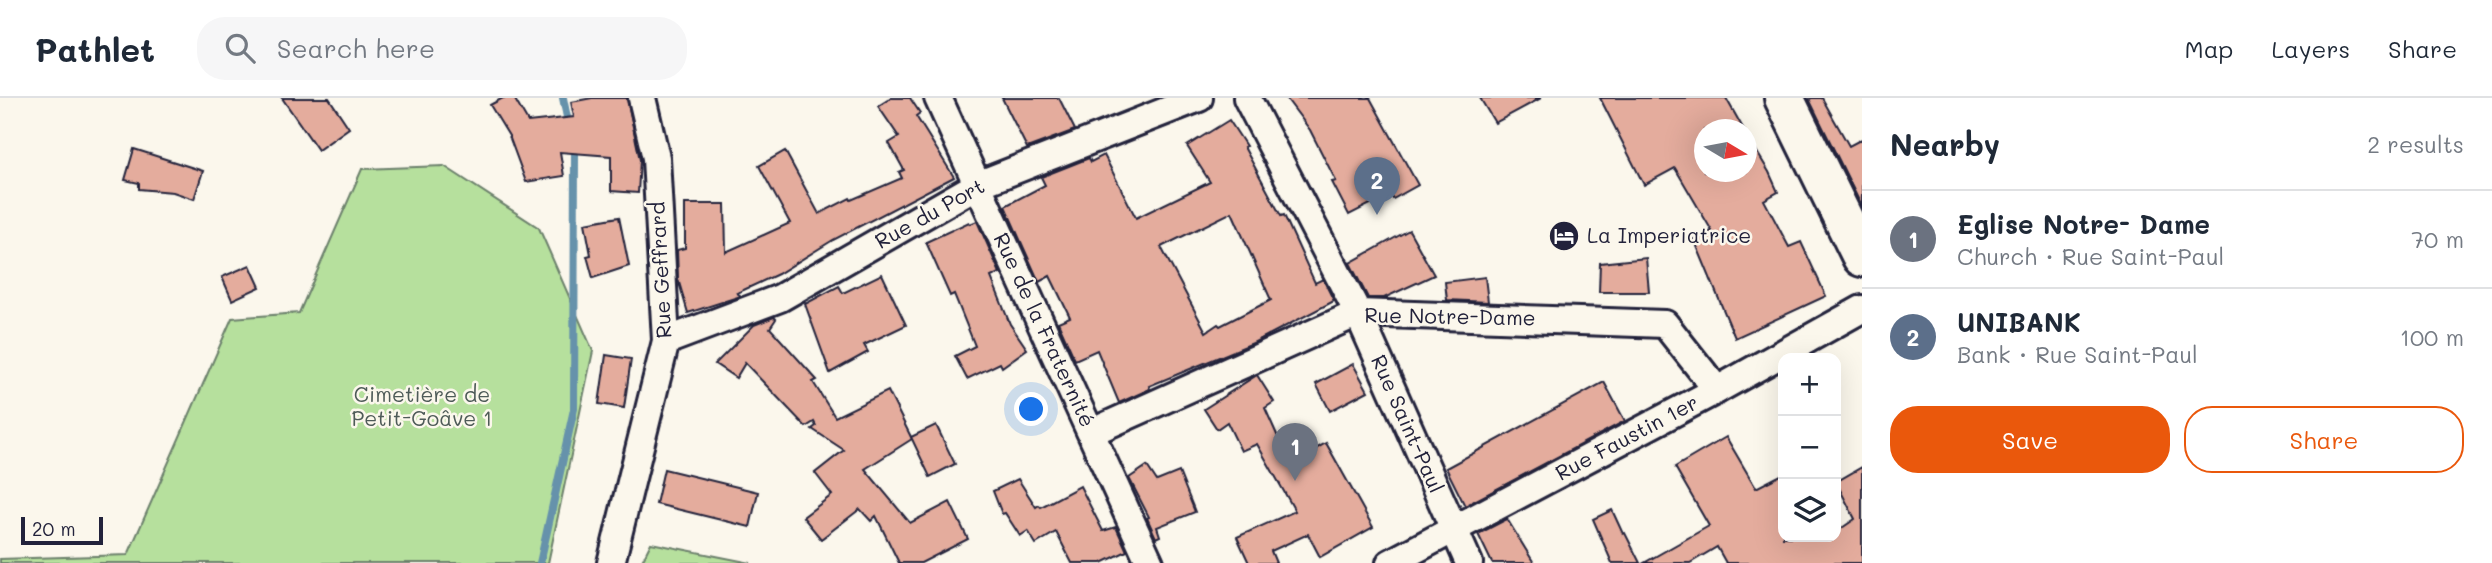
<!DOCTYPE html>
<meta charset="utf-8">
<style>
body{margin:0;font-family:Mali,sans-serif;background:#f6f6f7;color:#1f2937}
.controls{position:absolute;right:21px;bottom:21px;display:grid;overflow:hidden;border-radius:14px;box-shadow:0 7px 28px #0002}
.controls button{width:63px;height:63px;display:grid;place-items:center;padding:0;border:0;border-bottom:2px solid #e0e1e3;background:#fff;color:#1f2937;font:35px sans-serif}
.compass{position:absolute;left:1694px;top:21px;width:63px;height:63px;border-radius:50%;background:#fff;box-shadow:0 7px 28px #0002;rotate:100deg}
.scale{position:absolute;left:21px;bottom:18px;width:82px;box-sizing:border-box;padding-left:7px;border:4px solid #22223b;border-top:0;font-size:19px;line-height:24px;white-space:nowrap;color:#22223b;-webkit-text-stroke:5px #fbf7ec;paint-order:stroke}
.you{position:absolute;left:1032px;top:312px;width:24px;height:24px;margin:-18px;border:5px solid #fff;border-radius:50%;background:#1a73e8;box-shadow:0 0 0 10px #1a73e833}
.badge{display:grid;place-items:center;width:46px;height:46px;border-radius:50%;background:#ea580c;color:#fff;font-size:23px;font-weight:700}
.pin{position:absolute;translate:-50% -58px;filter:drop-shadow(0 2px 4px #0008)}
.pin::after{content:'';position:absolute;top:37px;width:24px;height:21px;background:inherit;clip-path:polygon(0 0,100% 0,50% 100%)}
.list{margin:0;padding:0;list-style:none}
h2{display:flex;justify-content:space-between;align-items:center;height:91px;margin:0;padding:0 28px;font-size:30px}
h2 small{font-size:23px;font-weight:400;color:#747a83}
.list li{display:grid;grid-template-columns:46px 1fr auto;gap:21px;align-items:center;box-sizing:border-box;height:98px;padding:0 28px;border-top:2px solid #e0e1e3}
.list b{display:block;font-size:26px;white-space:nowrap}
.list p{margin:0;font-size:23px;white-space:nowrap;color:#747a83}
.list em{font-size:23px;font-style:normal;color:#747a83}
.actions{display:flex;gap:14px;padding:21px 28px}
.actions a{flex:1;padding:16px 0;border:2px solid #ea580c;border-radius:28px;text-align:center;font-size:24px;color:#ea580c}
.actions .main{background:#ea580c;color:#fff}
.icon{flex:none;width:38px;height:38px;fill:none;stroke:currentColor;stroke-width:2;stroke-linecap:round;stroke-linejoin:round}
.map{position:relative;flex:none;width:1862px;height:465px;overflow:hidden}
header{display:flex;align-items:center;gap:42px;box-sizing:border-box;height:98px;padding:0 35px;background:#fff;border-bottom:2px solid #e0e1e3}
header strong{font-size:33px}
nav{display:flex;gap:38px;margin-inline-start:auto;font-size:24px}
.search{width:490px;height:63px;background:#f6f6f7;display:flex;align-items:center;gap:18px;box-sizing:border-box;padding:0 24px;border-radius:28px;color:#747a83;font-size:26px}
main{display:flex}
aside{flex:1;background:#fff}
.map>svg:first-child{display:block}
.green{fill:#b6e09d;stroke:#6c816c;stroke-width:2}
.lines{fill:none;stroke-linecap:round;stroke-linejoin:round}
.stream{stroke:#6692ab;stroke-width:8}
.building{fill:#e4ac9d;stroke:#22223b;stroke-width:2;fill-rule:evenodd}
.street-casing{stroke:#22223b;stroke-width:32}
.secondary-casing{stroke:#22223b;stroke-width:44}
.street{stroke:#fbf7ec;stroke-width:26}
.secondary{stroke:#fbf7ec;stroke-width:38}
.labels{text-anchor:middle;stroke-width:5;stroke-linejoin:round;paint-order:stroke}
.street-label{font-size:21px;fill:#22223b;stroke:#fbf7ec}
.poi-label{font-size:21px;fill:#22223b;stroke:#fbf7ec;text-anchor:start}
.park-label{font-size:21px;fill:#4e5b58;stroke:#fbf7ec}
</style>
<header>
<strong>Pathlet</strong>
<div class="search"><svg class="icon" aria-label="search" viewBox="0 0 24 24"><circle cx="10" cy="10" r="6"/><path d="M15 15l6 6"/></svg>Search here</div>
<nav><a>Map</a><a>Layers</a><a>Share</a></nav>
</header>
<main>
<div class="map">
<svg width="1862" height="465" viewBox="0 0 1862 465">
<rect width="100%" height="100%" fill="#fbf7ec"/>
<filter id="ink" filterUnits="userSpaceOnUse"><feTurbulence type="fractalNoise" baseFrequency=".0143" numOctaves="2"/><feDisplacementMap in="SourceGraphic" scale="14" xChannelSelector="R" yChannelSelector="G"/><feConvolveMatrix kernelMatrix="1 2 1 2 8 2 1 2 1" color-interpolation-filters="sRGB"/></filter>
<g filter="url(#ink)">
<!-- green -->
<g class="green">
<path d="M444 68 539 130 593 253 548 465H0V461L128 457 232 220 299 215 362 71Z"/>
<path d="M651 445 751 465H641Z"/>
</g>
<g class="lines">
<!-- stream -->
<g class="stream">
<path d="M563 0 569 29"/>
<path d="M540 465 574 311 575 56 572 45"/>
</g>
</g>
<!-- building -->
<g class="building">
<path d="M282 0H329L349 30 318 52Z"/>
<path d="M503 0H514L528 24 574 19 571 4 592 0H627L640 62 638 95 611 93V58L560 54 564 78 526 84 509 38 490 7Z"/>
<path d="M891 0H910L920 15 916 18 954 79 833 142 778 176 737 195 741 198 688 215 678 181 677 152 685 150V106H725L726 154 790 125 759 68 785 53 819 116 850 100 851 102 902 80 899 74 904 72 889 45 899 39 878 8Z"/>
<path d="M1002 0H1059L1075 32 1027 50Z"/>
<path d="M1286 0H1370L1418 87 1393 101 1390 96 1349 117 1332 84 1336 83 1310 32Z"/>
<path d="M1480 0H1541L1495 25Z"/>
<path d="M1600 0H1726L1744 32H1704V74H1746V36L1769 74 1778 94 1764 102 1789 149 1801 144 1826 198 1735 240 1694 141 1712 133 1675 70 1644 87Z"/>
<path d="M1812 0H1822L1849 48 1862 41V109L1809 1Z"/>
<path d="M1229 22 1246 48 1244 49 1281 118 1284 117 1315 185 1323 181 1334 203 1253 245 1149 288 1150 291 1119 305 1097 252 1075 262 1058 224 1070 219 1050 178 1039 184 1005 108 1045 87 1041 79 1089 60 1091 64 1104 57 1136 120 1210 84 1187 48ZM1232 114 1271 202 1220 228 1218 226 1206 234 1161 149Z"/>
<path d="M134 51 203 73 194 101 173 94 139 91V85L125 82Z"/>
<path d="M619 119 629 168 593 180 587 158 591 157 585 125Z"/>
<path d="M977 123 1000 175 991 179 1010 226 1027 251 1002 269 1000 265 967 281 955 258 975 248 954 196 950 198 926 144 969 124 970 126Z"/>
<path d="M1409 132 1434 177 1384 200H1368L1350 165Z"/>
<path d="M1646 160 1649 194H1599L1600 165Z"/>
<path d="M250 167 260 189 232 202 222 179Z"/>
<path d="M882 176 906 227 864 247 868 254 830 275 805 206 839 188 843 195Z"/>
<path d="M1485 179 1488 204 1447 202 1445 184Z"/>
<path d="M774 219 776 221 770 230 817 282 813 284 835 319 888 293 912 341 865 371 910 425 950 404 968 441 921 465H899L876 418 871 423 860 411 821 441 803 419 832 397 815 375 844 352 812 331 816 328 814 324 806 329 745 265 736 280 715 266 754 227Z"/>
<path d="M606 257 631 261 624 310 599 306Z"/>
<path d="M1353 266 1368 293 1330 313 1316 286Z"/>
<path d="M1257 277 1274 304 1265 310 1290 366 1326 345 1373 429 1320 459 1308 436 1271 453 1276 465H1249L1237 439 1295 413 1257 346 1241 353 1227 324 1217 331 1204 311Z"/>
<path d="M1604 284 1625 323 1465 408 1446 370Z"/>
<path d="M936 327 955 366 930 379 911 339Z"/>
<path d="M1726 339 1756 390 1783 376V439H1836V434L1855 421 1836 384 1862 369V465H1726L1717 449 1690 465H1644L1709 428 1675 369Z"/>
<path d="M1147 368 1157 383 1179 374 1195 414 1157 429 1160 438 1156 440 1147 420 1149 419 1129 380Z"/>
<path d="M664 371 758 394 750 429 656 406Z"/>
<path d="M1018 381 1036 409 1039 407 1041 409 1080 388 1103 433 1116 429 1127 453 1102 465H1072L1056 434 1036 446 1028 433 1020 438 1005 415 1002 416 993 393Z"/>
<path d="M1612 412 1623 436 1625 435 1640 465H1612L1593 421Z"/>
<path d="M1507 421 1534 465H1492L1478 436Z"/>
</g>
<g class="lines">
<!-- street casing -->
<g class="street-casing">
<g id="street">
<path d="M938 0 1150 465"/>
<path d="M1247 0 1358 215 1469 465"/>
<path d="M666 243 780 200 977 87 1199 0"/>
<path d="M1092 334 1358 215 1665 226 1717 292"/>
<path d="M611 465 666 243 656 60 642 0"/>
<path d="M1390 465 1717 292 1862 211"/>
</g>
</g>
<!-- secondary casing -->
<g class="secondary-casing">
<path id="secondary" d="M1784 0 1862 159"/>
</g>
<!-- street -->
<use href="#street" class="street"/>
<!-- secondary -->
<use href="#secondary" class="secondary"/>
</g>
</g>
<!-- icons -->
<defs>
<g id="hotel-disc" transform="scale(1.575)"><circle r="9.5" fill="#22223b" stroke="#fbf7ec"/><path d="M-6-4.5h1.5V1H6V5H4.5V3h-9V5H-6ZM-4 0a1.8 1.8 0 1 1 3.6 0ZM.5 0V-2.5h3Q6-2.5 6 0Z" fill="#fff"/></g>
</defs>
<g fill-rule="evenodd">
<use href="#hotel-disc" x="1564" y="138"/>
</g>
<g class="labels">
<!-- street labels -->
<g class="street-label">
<text transform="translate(930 116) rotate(-29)" y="7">Rue du Port</text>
<text transform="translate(661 172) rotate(-93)" y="7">Rue Geffrard</text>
<text transform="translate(1450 219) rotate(1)" y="7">Rue Notre-Dame</text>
<text transform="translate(1044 232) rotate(65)" y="7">Rue de la Fraternité</text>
<text transform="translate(1407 326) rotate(66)" y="7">Rue Saint-Paul</text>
<text transform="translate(1627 340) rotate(-28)" y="7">Rue Faustin 1er</text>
</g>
<!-- poi labels -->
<g class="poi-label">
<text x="1587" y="145">La Imperiatrice</text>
</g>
<!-- park labels -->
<g class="park-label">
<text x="422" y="304">Cimetière de<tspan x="422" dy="24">Petit-Goâve 1</tspan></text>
</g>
</g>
</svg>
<div class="controls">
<button>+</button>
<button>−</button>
<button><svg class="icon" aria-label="layers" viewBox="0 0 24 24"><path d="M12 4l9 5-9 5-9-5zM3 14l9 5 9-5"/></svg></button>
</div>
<svg class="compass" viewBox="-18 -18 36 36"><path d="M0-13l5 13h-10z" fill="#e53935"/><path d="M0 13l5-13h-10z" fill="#747a83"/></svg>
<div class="scale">20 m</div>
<div class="you"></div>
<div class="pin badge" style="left:1295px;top:383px;background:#6b7280">1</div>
<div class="pin badge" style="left:1377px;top:117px;background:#5c6f8a">2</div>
</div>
<aside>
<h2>Nearby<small>2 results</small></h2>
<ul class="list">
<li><span class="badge" style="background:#6b7280">1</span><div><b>Eglise Notre- Dame</b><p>Church · Rue Saint-Paul</p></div><em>70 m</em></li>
<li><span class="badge" style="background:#5c6f8a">2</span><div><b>UNIBANK</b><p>Bank · Rue Saint-Paul</p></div><em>100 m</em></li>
</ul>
<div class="actions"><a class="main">Save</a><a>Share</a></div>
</aside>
</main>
